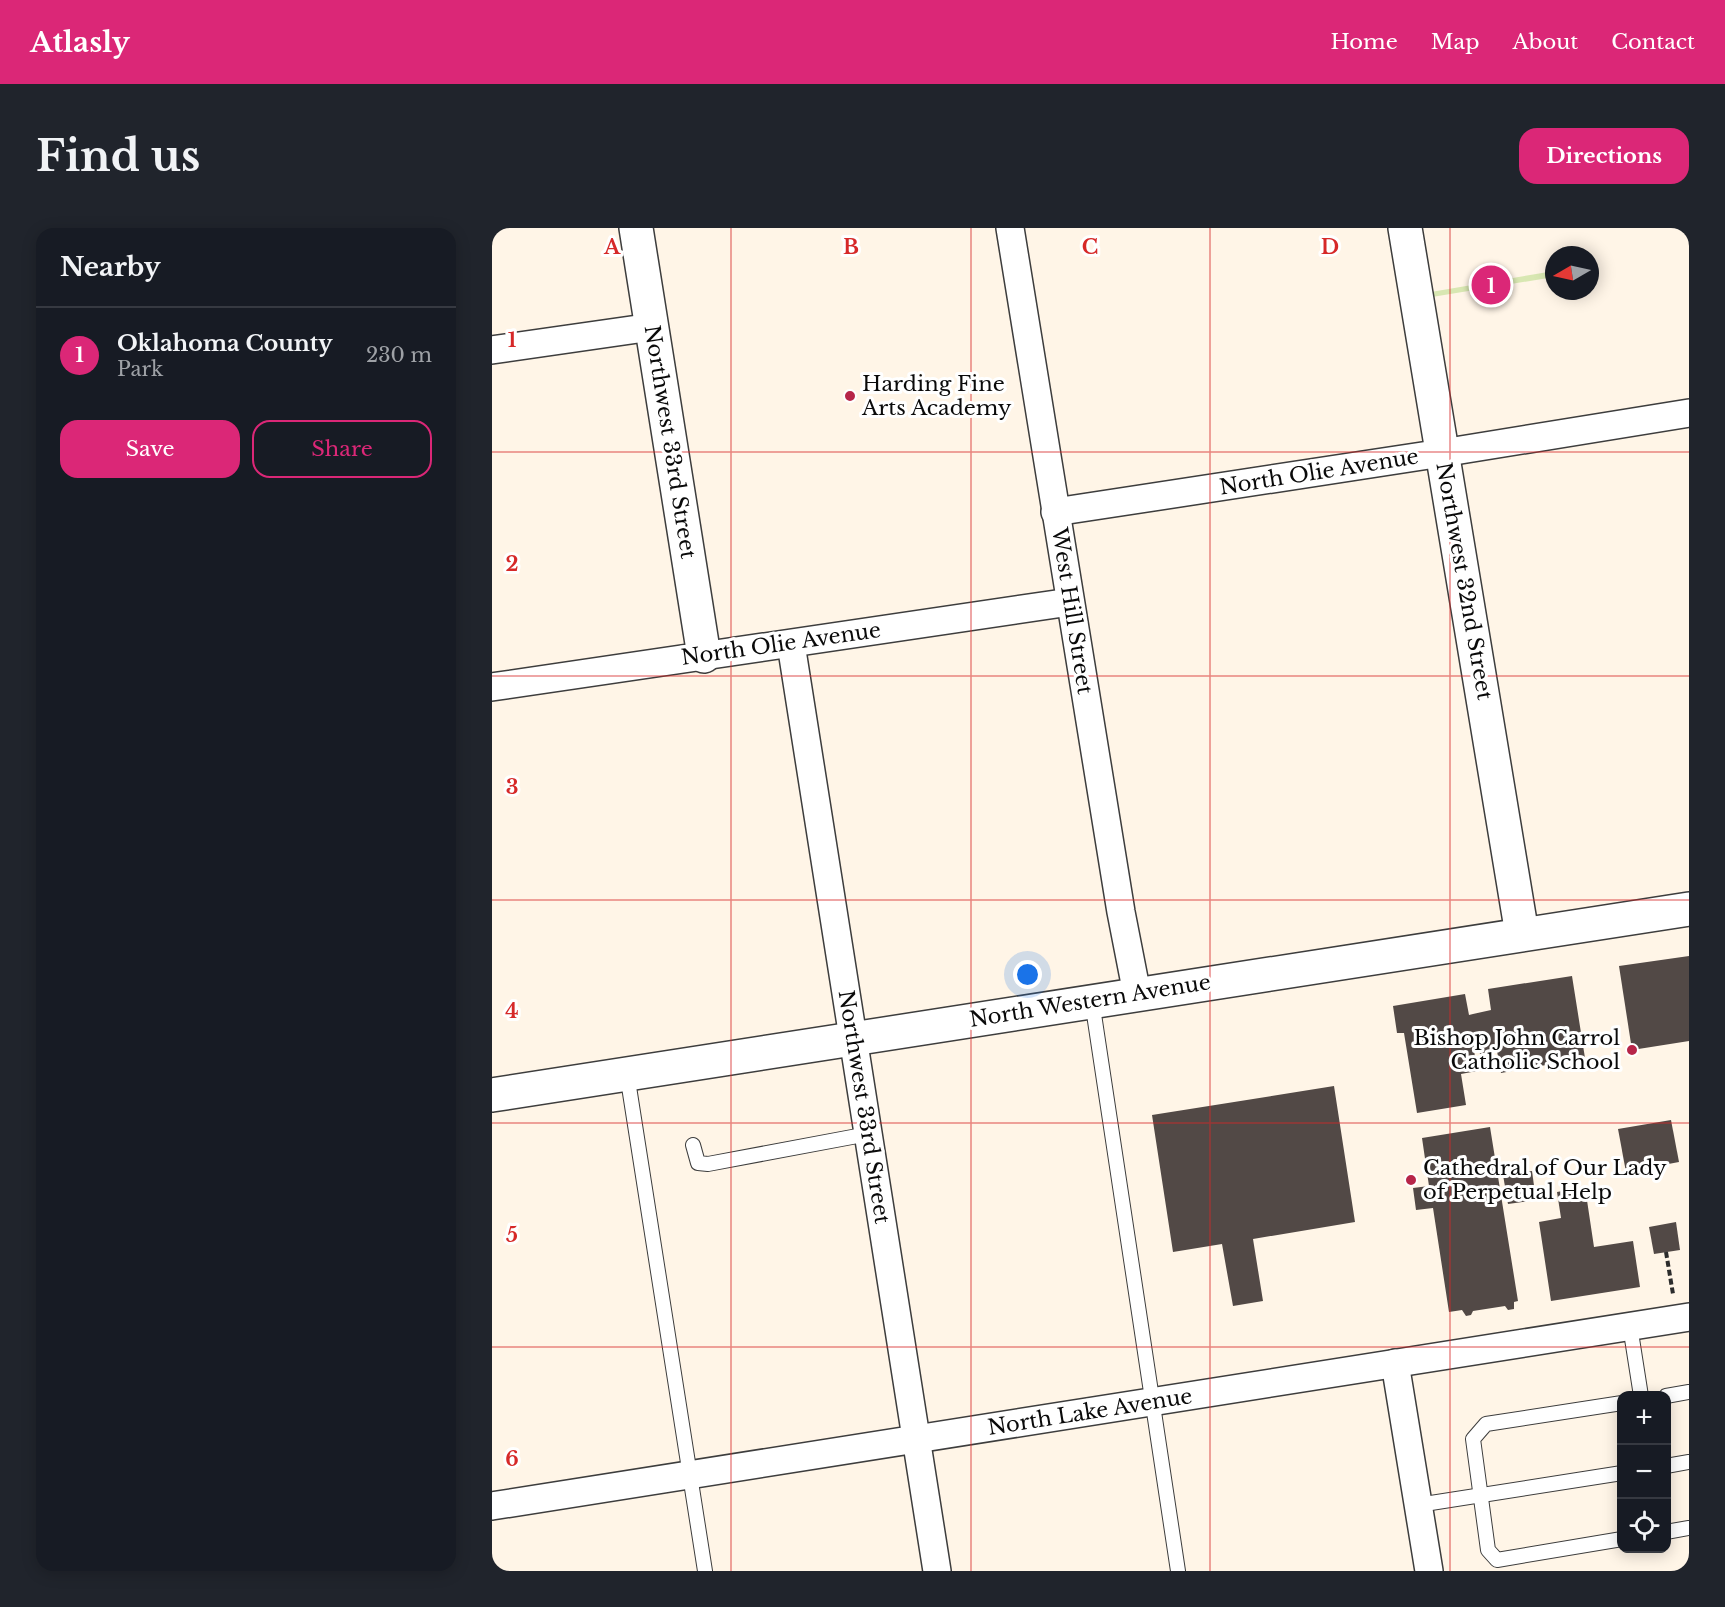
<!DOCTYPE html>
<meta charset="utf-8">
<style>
body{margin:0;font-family:"Libre Baskerville",serif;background:#20242c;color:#f1f3f6}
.controls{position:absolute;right:18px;bottom:18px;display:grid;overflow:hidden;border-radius:12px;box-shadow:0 3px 15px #0003}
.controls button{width:54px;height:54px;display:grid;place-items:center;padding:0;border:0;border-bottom:2px solid #363941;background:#171b24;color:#f1f3f6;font:30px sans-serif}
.compass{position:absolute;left:1053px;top:18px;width:54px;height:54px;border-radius:50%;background:#171b24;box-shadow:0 3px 15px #0003;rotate:261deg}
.you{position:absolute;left:536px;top:747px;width:21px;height:21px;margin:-15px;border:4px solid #fff;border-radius:50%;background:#1a73e8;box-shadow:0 0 0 9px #1a73e833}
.badge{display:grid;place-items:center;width:39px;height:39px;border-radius:50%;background:#db2777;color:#fff;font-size:20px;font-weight:700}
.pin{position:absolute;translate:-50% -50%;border:3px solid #fff;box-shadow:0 2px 6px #0006}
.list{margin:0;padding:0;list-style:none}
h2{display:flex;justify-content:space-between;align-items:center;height:78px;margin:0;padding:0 24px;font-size:26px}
h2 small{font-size:20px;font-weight:400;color:#9ea1a6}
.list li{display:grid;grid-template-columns:39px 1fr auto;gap:18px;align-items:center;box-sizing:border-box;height:96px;padding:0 24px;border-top:2px solid #363941}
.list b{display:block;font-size:22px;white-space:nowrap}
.list p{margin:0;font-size:20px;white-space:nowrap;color:#9ea1a6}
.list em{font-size:20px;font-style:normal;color:#9ea1a6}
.actions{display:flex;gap:12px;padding:18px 24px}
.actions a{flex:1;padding:14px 0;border:2px solid #db2777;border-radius:18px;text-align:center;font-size:21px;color:#db2777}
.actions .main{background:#db2777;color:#fff}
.icon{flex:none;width:33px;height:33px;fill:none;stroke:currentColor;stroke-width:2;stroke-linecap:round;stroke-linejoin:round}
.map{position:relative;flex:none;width:1197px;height:1343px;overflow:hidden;border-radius:18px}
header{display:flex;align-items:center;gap:36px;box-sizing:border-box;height:84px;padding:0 30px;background:#db2777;color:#fff}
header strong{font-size:28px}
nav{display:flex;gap:33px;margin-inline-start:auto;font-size:21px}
.intro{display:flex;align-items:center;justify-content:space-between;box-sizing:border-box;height:144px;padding:0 36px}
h1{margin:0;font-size:42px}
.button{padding:15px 27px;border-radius:18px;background:#db2777;color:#fff;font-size:21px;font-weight:700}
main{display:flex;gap:36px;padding:0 36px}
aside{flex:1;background:#171b24;border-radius:18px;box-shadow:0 3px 15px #0003}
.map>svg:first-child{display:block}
.green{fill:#d8e7b2}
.building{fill:#524946}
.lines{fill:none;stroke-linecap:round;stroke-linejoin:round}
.service-casing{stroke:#3d3d3d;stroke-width:16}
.minor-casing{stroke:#3d3d3d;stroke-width:30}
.tertiary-casing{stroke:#3d3d3d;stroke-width:36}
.path{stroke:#2c2c2c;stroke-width:4;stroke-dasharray:6 3;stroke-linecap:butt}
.service{stroke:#fff;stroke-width:14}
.minor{stroke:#fff;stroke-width:27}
.tertiary{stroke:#fff;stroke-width:33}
.grid{fill:none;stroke:#d62828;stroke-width:1.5;stroke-opacity:0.55}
.poi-dot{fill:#b72548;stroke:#fff;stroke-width:2}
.labels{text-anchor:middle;stroke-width:6;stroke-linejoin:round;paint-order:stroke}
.poi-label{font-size:21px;fill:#0a0a0a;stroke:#fff;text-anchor:start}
.street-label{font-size:21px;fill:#0a0a0a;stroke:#fff}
.grid-label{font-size:20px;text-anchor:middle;font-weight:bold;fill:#d62828;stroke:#fff;stroke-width:6;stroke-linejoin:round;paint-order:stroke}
</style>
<header>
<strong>Atlasly</strong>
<nav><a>Home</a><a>Map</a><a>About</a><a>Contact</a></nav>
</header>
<div class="intro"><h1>Find us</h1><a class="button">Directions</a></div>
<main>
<aside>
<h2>Nearby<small></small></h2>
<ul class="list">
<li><span class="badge">1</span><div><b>Oklahoma County</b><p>Park</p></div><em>230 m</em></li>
</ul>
<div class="actions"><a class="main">Save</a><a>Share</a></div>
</aside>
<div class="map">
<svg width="1197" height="1343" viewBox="0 0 1197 1343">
<rect width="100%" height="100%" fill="#fff5e7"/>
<!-- green -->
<path class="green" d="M1062 43V49L940 69 939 64Z"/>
<!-- building -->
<g class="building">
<path d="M1197 728V813L1140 822 1127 738Z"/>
<path d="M1080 748 1093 830 1009 845 1005 823 988 826 987 821 982 822 985 843 969 846 974 877 925 885 912 805H905L901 778 973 766 977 787 981 786 999 782 996 761Z"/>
<path d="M842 858 863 994 761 1011 771 1073 741 1078 730 1016 681 1024 660 887Z"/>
<path d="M1179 892 1187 934 1134 944 1126 901Z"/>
<path d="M998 899 1026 1073 1022 1074V1081L1016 1082 1013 1078 981 1083 979 1087 974 1088 970 1082 957 1084 941 980 924 982 921 960 937 958 930 910Z"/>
<path d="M1040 943 1044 972 1016 976 1011 947Z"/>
<path d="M1093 959 1102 1019 1141 1013 1148 1059 1059 1073 1047 994 1069 990 1065 964Z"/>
<path d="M1184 994 1188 1022 1162 1026 1157 999Z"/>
</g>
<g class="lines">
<!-- service casing -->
<g class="service-casing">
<g id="service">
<path d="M600 773 686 1343"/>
<path d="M135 846 213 1343"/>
<path d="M201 917 206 935 216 936 376 906"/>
<path d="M1138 1098 1149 1168"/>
<path d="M1174 1168 1197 1164"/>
<path d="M1130 1175 994 1196 981 1211 996 1322 1005 1332 1130 1311"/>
<path d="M1174 1238 1197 1234"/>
<path d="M926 1277 1130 1245"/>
<path d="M1174 1304 1197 1300"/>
</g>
</g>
<!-- minor casing -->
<g class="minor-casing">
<g id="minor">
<path d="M518 0 629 684 645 766"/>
<path d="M0 122 160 99"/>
<path d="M563 284 950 225 1197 185"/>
<path d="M299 416 445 1343"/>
<path d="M0 459 578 374"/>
<path d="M903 1135 937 1343"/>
<path d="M0 1278 1197 1089"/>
</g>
</g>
<!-- tertiary casing -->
<g class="tertiary-casing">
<g id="tertiary">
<path d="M144 0 212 428"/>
<path d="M913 0 1030 706"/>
<path d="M0 867 1197 681"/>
</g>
</g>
<!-- path -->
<path class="path" d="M1174 1024 1181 1066"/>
<!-- service -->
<use href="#service" class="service"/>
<!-- minor -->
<use href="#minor" class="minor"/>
<!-- tertiary -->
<use href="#tertiary" class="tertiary"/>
</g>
<!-- grid -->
<path class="grid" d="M239 0V1343M479 0V1343M718 0V1343M958 0V1343M0 224H1197M0 448H1197M0 672H1197M0 895H1197M0 1119H1197"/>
<!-- markers -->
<g class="poi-dot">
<circle cx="358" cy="168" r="6"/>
<circle cx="1140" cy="822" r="6"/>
<circle cx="919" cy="952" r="6"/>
</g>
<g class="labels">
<!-- poi labels -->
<g class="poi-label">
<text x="370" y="163">Harding Fine<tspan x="370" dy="24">Arts Academy</tspan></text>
<text x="1128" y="817" text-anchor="end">Bishop John Carrol<tspan x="1128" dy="24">Catholic School</tspan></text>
<text x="931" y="947">Cathedral of Our Lady<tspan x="931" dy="24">of Perpetual Help</tspan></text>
</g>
<!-- street labels -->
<g class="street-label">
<text transform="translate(178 214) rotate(81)" y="7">Northwest 33rd Street</text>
<text transform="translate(827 244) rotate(-9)" y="7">North Olie Avenue</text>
<text transform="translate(972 353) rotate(80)" y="7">Northwest 32nd Street</text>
<text transform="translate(580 383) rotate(81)" y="7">West Hill Street</text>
<text transform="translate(289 416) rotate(-8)" y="7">North Olie Avenue</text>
<text transform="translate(598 773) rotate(-9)" y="7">North Western Avenue</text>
<text transform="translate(372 879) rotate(81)" y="7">Northwest 33rd Street</text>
<text transform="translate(598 1184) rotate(-9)" y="7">North Lake Avenue</text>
</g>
</g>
<g class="grid-label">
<text x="120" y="26">A</text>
<text x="359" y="26">B</text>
<text x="598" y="26">C</text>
<text x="838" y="26">D</text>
<text x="20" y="119">1</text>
<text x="20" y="343">2</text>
<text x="20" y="566">3</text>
<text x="20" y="790">4</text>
<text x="20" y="1014">5</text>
<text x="20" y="1238">6</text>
</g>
</svg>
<div class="controls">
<button>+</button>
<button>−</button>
<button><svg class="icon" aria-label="locate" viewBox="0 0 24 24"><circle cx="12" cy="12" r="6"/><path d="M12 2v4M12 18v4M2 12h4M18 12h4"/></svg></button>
</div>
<svg class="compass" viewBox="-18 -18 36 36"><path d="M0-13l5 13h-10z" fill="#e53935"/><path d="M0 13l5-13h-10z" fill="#9ea1a6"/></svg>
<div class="you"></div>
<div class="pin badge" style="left:999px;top:57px">1</div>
</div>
</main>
